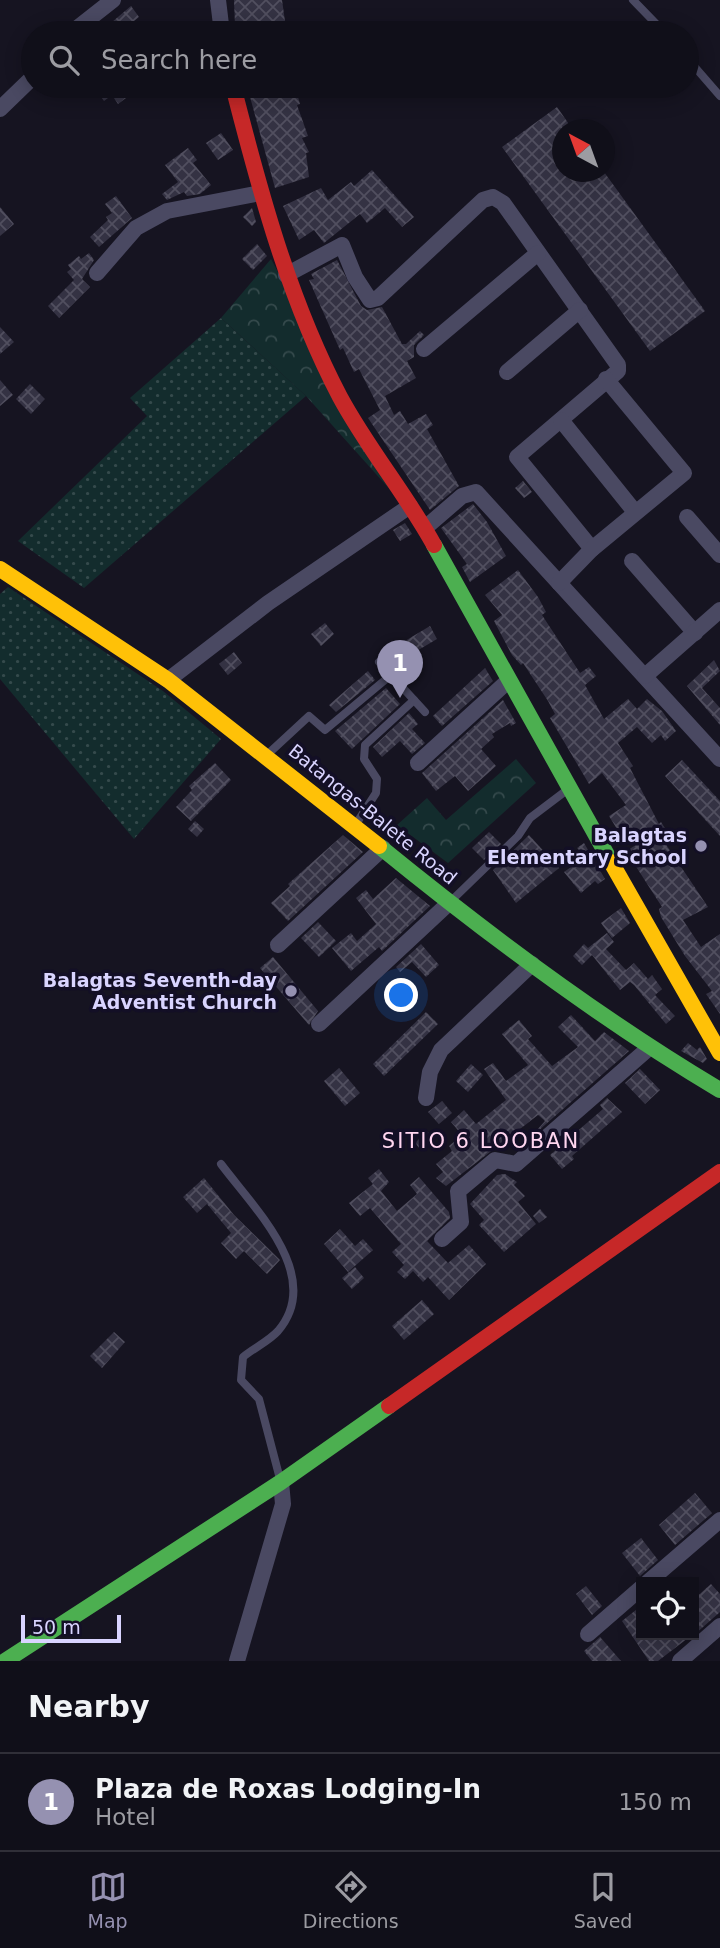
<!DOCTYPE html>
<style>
body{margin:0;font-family:"DejaVu Sans",sans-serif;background:#1e1d26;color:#f1f3f6}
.controls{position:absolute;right:21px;bottom:21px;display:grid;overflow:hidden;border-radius:0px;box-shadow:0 4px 18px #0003}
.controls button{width:63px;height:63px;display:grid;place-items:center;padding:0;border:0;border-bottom:2px solid #302f38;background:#100f19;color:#f1f3f6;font:35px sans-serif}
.compass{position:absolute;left:552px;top:119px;width:63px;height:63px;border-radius:50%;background:#100f19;box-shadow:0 4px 18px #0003;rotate:319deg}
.scale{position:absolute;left:21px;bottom:18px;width:100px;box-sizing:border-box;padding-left:7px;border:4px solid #d9d4ff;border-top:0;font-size:19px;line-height:24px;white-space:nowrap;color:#d9d4ff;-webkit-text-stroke:5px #130f26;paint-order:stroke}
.you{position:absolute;left:402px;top:996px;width:24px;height:24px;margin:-18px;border:5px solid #fff;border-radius:50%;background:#1a73e8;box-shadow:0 0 0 10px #1a73e833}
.badge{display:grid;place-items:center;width:46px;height:46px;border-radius:50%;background:#9591b1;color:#fff;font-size:23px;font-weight:700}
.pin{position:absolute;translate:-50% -58px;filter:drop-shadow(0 2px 4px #0008)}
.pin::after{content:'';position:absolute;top:37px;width:24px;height:21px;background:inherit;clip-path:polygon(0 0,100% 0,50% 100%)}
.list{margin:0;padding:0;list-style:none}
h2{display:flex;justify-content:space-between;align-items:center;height:91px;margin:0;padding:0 28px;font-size:30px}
h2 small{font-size:23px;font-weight:400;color:#9c9ca2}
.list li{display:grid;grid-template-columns:46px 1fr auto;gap:21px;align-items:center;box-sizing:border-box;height:98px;padding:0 28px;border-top:2px solid #302f38}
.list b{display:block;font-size:26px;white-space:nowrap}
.list p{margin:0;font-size:23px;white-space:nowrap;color:#9c9ca2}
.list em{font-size:23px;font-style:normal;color:#9c9ca2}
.icon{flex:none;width:38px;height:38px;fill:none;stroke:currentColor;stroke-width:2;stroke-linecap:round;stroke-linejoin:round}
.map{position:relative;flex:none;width:720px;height:1661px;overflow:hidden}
.search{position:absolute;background:#100f19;box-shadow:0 4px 18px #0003;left:21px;right:21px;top:21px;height:77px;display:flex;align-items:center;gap:18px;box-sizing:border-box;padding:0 24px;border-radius:38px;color:#9c9ca2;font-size:26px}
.sheet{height:189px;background:#100f19}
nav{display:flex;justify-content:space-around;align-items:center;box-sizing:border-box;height:98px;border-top:2px solid #302f38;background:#100f19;font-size:19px;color:#9c9ca2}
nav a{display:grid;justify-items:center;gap:4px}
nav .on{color:#9591b1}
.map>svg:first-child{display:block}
.grass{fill:url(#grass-dots)}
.forest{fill:url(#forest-crowns)}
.building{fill:url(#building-cross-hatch)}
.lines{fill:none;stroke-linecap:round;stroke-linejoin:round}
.lane{stroke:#4a4962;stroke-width:8}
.street{stroke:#4a4962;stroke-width:16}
.fast{stroke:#4caf50;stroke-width:16}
.slow{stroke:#ffc107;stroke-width:16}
.jam{stroke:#c62828;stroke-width:16}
.poi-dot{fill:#9591b1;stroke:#130f26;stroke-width:2.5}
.labels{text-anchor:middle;stroke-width:7;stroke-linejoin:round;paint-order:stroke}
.street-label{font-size:19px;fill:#d9d4ff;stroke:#130f26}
.poi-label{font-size:19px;font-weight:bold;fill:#d9d4ff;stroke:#130f26;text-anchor:end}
.neighbourhood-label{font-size:21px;letter-spacing:2px;fill:#ffd6f0;stroke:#130f26}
</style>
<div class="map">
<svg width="720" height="1661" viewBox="0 0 720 1661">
<defs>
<pattern id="grass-dots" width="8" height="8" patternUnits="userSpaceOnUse" patternTransform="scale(1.75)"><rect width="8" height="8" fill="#132c2d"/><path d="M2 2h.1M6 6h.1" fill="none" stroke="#354a4c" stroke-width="1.8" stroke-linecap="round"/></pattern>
<pattern id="forest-crowns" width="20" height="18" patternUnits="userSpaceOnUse" patternTransform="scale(1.75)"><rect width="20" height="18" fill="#132c2d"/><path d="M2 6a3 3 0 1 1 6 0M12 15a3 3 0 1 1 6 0" fill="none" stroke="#354a4c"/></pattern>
<pattern id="building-cross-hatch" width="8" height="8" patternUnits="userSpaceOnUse" patternTransform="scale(1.75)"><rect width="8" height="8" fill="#343243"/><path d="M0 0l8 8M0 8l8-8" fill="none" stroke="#514f5f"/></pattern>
</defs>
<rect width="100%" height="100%" fill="#161421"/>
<!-- grass -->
<g class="grass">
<path d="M221 318 306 396 84 588 18 541 147 416 130 398Z"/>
<path d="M8 587 163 691 221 739 134 839 0 679V594Z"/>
</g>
<!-- forest -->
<g class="forest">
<path d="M271 259 402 503 306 396 221 318Z"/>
<path d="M516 759 536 783 448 863 397 825 427 798 446 820Z"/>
</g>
<!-- building -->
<g class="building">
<path d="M234 0H282L286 28 266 29V33H248L247 25 235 26Z"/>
<path d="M131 6 139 17 119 33H99Z"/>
<path d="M102 86H142L118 104 112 95 104 101 96 90Z"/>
<path d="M247 86H295L300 104 297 105 308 136 302 138 309 152 306 153 309 177 275 188Z"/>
<path d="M557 107 573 130H563V172H604L705 311 650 351 502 147Z"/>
<path d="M221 133 233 150 218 160 206 143Z"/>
<path d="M188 148 197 160 193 163 211 185 200 194 187 196 184 192 167 200 162 194 178 182 165 165Z"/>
<path d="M372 170 414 217 402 227 385 208 367 223 360 214 324 243 314 230 299 240 283 206 321 188 328 200 351 182 354 186Z"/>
<path d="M116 196 132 218 99 247 90 237 108 220 106 217 112 213 105 204Z"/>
<path d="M0 207 14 224 0 236Z"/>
<path d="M252 208 256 222 252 226 243 217Z"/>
<path d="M257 244 267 256 253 270 242 259Z"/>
<path d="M89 253 94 260 82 279 90 287 59 318 48 306 74 280 67 272 71 269 68 265 79 256 81 259Z"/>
<path d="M337 260 361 306 367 310 382 307 402 344H406L420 331 424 335 414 345V357L407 361 416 378 385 396 394 415 400 411 408 424 426 414 433 425 427 429 459 486 430 510 368 418 380 410 359 369 354 372 343 348 340 350 309 280 314 279 311 274Z"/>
<path d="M0 327 14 342 0 354Z"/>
<path d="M0 380 13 395 0 406Z"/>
<path d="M30 384 45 399 31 414 16 399Z"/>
<path d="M523 481 532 492 524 498 515 488Z"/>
<path d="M473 504 487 522 506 556 470 582 462 567 467 564 441 528Z"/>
<path d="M405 523 412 534 400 541 393 530Z"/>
<path d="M518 570 538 597 546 612 542 615 580 673 589 667 596 676 585 685 604 719 628 699 637 709 647 699 662 711 676 731 665 741 661 735 652 743 637 727 618 743 633 766 630 768 659 824 661 822 670 836 663 840 708 907 683 920 701 947 720 934V1014L706 994 712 991 685 956 661 917 659 909 662 907 626 851 636 845 622 826 617 829 609 816 626 805 602 773 589 784 550 718 555 714 548 701 523 663 521 665 512 655 494 621 502 615 485 595Z"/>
<path d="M325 623 334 634 321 646 311 634Z"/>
<path d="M430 626 437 639 393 665 385 653Z"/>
<path d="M234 652 242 663 228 675 219 664Z"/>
<path d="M714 660 720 671 702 688 720 708V725L687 686Z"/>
<path d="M485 668 493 681 442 726 433 716Z"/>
<path d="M368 671 375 680 336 712 329 705Z"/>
<path d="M386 688 400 704 352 749 335 731Z"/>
<path d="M503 700 516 723 511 726 510 723 492 734 494 737 481 749 496 766 468 791 455 776 436 791 422 773Z"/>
<path d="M409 713 418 724 412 729 425 743 412 754 400 741 382 757 373 747Z"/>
<path d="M682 760 720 801V836L665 776Z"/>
<path d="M215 763 231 780 191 821 176 807 192 790 189 786Z"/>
<path d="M195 821 204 829 197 837 188 829Z"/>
<path d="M489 832 501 844 484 860 472 848Z"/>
<path d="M343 835 363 852 288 921 271 903 290 886 288 884Z"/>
<path d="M529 835 559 868 516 903 493 870Z"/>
<path d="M584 843 605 879 598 884 595 881 581 893 564 872 585 857 577 848Z"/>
<path d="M396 878 430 906 382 951 379 947 351 971 332 948 351 933 357 941 376 924 356 898 366 890 373 899Z"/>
<path d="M621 908 630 923 612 938 601 923Z"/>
<path d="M318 922 336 941 319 957 301 938Z"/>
<path d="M607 933 614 942 606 949 626 970 634 963 648 979 652 975 662 989 655 995 675 1016 666 1024 634 985 630 982 620 990 592 955 582 965 573 956 584 944 588 948Z"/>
<path d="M421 944 439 965 426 977 412 962 400 972 396 967Z"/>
<path d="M273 957 318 1011 309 1025 260 968Z"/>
<path d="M426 1012 438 1024 384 1076 373 1064Z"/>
<path d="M571 1015 595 1041 604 1032 629 1051 529 1139 545 1121 538 1115 446 1186 436 1178 443 1172 436 1164 452 1151 449 1146 462 1135 451 1122 464 1110 476 1124 506 1100 484 1069 493 1063 506 1081 528 1065 502 1034 519 1020 532 1036 528 1039 552 1066 578 1047 558 1027Z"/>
<path d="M688 1043 697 1050 700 1047 707 1059 703 1063 681 1051Z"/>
<path d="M471 1064 483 1075 468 1092 456 1081Z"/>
<path d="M339 1068 360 1093 345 1106 324 1081Z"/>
<path d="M640 1069 660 1090 645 1104 625 1083Z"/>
<path d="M607 1098 622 1112 572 1156 574 1159 562 1169 550 1155 603 1109 600 1105Z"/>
<path d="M442 1101 452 1113 439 1124 428 1112Z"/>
<path d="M427 1131 435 1139 420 1149 415 1143Z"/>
<path d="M379 1169 389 1182 381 1191 397 1211 417 1194 410 1185 419 1177 449 1212 450 1218 427 1241 448 1263 469 1245 486 1264 449 1300 428 1277 423 1282 413 1271 405 1279 397 1272 404 1265 392 1252 401 1244 370 1208 360 1216 349 1203 373 1184 368 1178Z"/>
<path d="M505 1174 517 1182 514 1185 525 1196 518 1202 536 1224 504 1252 479 1225 484 1220 470 1204 497 1175Z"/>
<path d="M204 1178 234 1215 280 1260 267 1274 244 1251 236 1259 221 1243 231 1233 207 1204 197 1213 183 1197Z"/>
<path d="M540 1209 547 1217 539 1223 533 1216Z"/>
<path d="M340 1229 355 1246 363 1239 373 1250 348 1272 324 1244Z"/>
<path d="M355 1267 364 1278 352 1289 342 1278Z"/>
<path d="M422 1300 434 1314 404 1340 392 1326Z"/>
<path d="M114 1332 125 1342 102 1368 90 1356Z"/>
<path d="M695 1493 712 1513 675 1545 659 1525Z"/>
<path d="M641 1538 658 1560 640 1576 622 1553Z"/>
<path d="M711 1584 720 1594V1612L694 1635V1599Z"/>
<path d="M586 1586 602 1606 592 1615 576 1594Z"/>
<path d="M641 1606V1635H692L658 1661H649L622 1621Z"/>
<path d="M600 1637 621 1661H592L584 1651Z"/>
</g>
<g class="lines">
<!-- lane -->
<g class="lane">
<path d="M633 0 665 33"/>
<path d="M687 58 720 96"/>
<path d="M379 662 425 712"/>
<path d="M269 753 309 716 325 730 391 675"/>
<path d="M356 824 376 793 377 779 364 759 365 745 414 700"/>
<path d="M451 901 518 836 530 818 567 790"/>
<path d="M221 1164C253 1207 325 1276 278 1331 269 1341 254 1348 243 1357L241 1380 259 1399 280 1479"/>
</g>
<!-- street -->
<g class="street">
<path d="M218 0 222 33"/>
<path d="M71 33 113 0"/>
<path d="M0 109 33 77"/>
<path d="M97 273 136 228 167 211 260 193"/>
<path d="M286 275 342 245 355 277 370 300 378 298 483 200 493 197 503 203 618 365V371L517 457 592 549"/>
<path d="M424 349 538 253"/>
<path d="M507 372 580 310"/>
<path d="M561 420 635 512"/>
<path d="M687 517 720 555"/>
<path d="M425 528 462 496 476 492 720 759"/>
<path d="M632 561 695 633"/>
<path d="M559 583 592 549 684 473 606 379"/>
<path d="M645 676 720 610"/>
<path d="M168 680 268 603 410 506"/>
<path d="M418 763 507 682"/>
<path d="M278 945 383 848"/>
<path d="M319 1024 449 903"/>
<path d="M426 1098 430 1072 441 1050 532 964"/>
<path d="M442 1239 461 1222 458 1191 495 1160 516 1164 649 1048"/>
<path d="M648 1582 720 1520"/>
<path d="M588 1634 641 1588"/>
<path d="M237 1661 283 1504 281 1482"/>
<path d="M680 1661 720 1626"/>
</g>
<!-- fast -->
<g class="fast">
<path d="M434 545 611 862"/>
<path d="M379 846C487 934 600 1019 720 1090"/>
<path d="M5 1661 281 1482 389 1406"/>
</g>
<!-- slow -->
<g class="slow">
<path d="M0 569 168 680 379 846"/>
<path d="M611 862 720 1053"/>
</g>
<!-- jam -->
<g class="jam">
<path d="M233 86C260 192 289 300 340 397 368 449 406 494 434 545"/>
<path d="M389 1406 720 1172"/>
</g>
</g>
<!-- markers -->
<g class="poi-dot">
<circle cx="701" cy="846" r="7"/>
<circle cx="291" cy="991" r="7"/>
</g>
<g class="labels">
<!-- street labels -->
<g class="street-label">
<text transform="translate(373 814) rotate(39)" y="7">Batangas-Balete Road</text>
</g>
<!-- poi labels -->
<g class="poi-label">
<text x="687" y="842">Balagtas<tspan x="687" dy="22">Elementary School</tspan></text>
<text x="277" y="987">Balagtas Seventh-day<tspan x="277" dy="22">Adventist Church</tspan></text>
</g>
<!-- neighbourhood labels -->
<g class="neighbourhood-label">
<text x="481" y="1148">SITIO 6 LOOBAN</text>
</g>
</g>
</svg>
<div class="controls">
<button><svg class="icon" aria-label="locate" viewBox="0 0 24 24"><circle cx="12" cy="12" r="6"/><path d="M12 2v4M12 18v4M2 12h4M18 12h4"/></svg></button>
</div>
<svg class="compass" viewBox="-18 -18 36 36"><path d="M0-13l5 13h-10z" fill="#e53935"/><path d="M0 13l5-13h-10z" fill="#9c9ca2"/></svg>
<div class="scale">50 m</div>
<div class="you"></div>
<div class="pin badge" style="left:400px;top:698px">1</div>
<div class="search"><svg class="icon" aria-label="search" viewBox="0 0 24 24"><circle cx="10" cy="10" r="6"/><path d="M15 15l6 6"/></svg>Search here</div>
</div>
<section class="sheet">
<h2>Nearby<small></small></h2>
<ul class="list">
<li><span class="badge">1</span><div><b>Plaza de Roxas Lodging-In</b><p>Hotel</p></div><em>150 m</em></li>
</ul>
</section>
<nav>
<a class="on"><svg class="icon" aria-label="map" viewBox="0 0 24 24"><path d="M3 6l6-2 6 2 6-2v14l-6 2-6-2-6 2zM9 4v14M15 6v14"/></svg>Map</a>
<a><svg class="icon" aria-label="directions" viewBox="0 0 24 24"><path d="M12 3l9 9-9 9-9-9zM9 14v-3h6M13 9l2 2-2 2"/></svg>Directions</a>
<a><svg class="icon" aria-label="saved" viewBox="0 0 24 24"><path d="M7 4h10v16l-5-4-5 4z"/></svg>Saved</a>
</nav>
